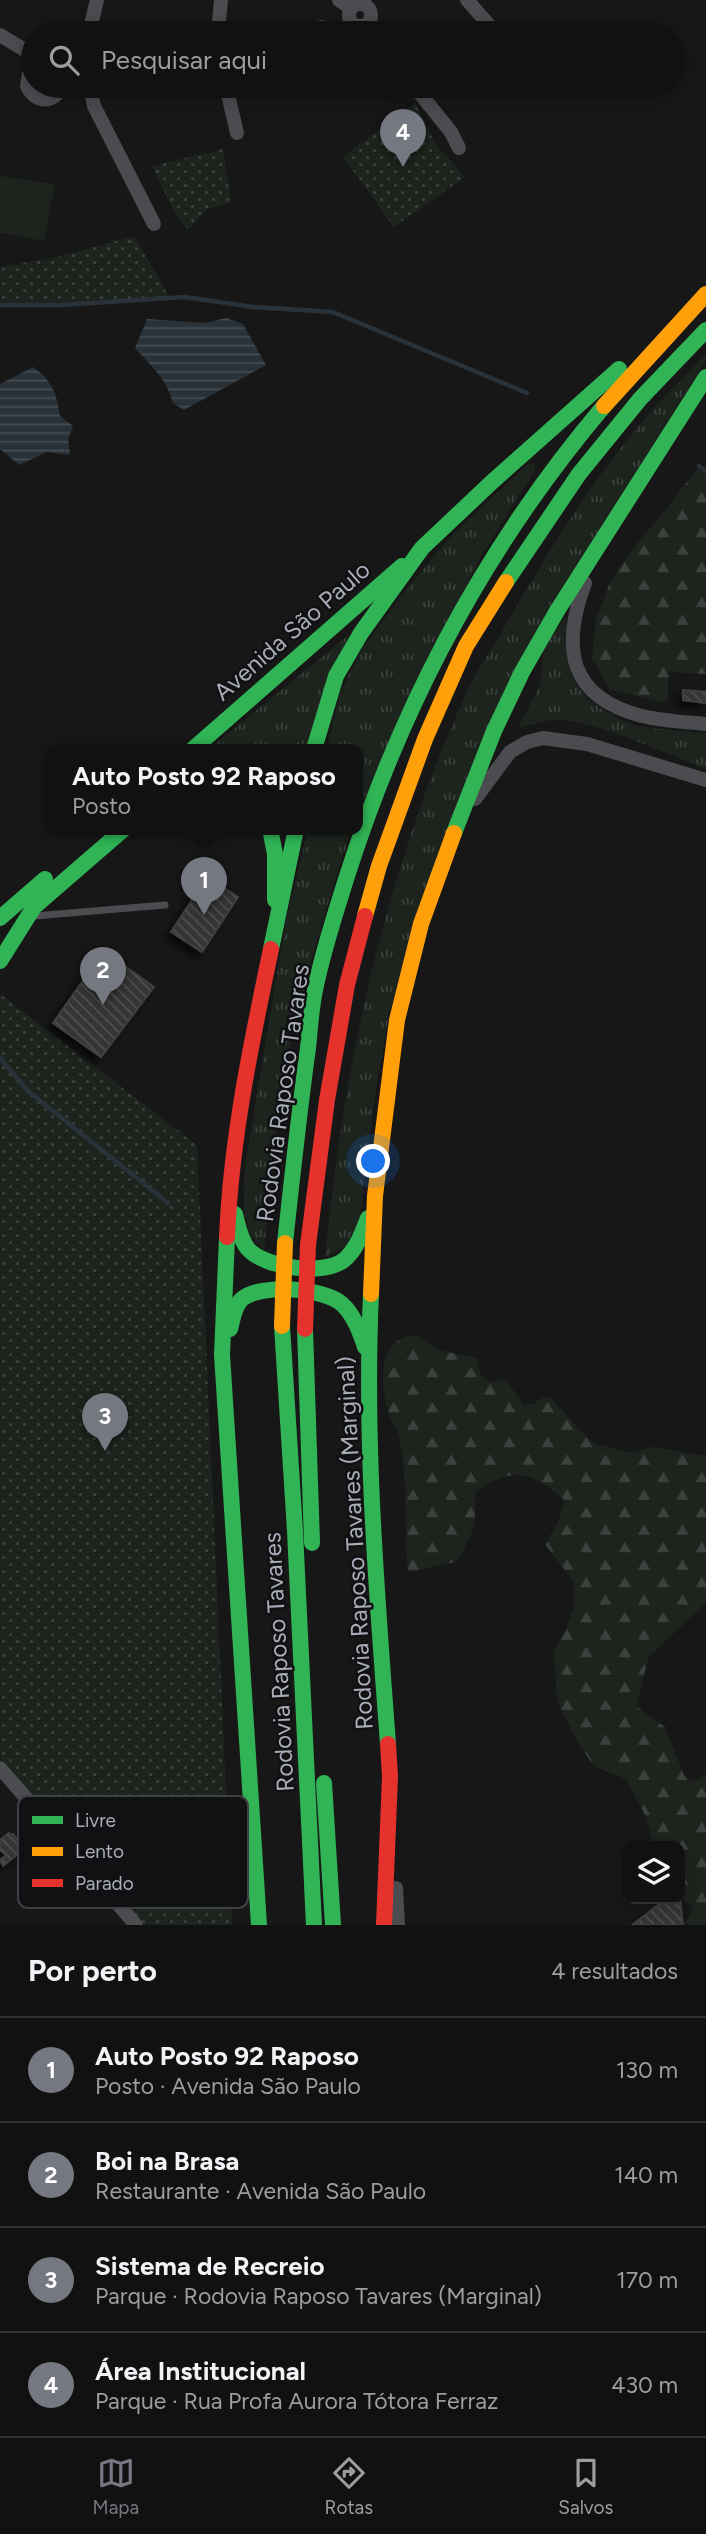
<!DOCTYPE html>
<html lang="pt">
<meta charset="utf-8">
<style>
body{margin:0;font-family:Figtree,sans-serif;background:#1e1f1f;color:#f1f3f6}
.controls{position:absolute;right:21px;bottom:21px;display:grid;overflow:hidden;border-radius:14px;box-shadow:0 4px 18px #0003}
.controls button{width:63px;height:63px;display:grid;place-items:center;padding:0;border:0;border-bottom:2px solid #303131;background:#111;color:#f1f3f6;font:35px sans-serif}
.you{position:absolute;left:374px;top:1162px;width:24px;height:24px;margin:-18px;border:5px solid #fff;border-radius:50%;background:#1a73e8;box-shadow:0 0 0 10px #1a73e833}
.badge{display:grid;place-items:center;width:46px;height:46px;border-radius:50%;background:#757880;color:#fff;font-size:23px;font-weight:700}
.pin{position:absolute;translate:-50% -58px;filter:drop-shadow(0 2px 4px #0008)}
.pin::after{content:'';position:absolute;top:37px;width:24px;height:21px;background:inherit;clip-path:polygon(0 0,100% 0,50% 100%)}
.popup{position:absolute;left:45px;top:744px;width:318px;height:91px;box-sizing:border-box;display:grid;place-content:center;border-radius:14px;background:#111;filter:drop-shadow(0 2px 5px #0005);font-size:23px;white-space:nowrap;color:#9c9d9f}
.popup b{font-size:26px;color:#f1f3f6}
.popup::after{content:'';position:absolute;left:50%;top:100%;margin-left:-14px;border:14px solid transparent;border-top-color:#111}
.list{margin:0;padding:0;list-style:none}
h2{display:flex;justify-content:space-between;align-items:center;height:91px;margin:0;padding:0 28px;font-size:30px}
h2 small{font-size:23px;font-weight:400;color:#9c9d9f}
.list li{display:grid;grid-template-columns:46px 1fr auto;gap:21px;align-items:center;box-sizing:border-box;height:105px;padding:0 28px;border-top:2px solid #303131}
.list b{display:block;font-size:26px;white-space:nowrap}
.list p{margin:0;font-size:23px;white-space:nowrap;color:#9c9d9f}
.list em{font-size:23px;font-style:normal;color:#9c9d9f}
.icon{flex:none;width:38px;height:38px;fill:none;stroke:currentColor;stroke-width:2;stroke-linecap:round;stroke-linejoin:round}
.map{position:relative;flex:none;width:706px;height:1925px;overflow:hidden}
.search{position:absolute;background:#111;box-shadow:0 4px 18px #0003;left:21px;right:21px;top:21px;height:77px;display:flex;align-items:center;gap:18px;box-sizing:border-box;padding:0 24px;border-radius:38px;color:#9c9d9f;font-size:26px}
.sheet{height:511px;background:#111}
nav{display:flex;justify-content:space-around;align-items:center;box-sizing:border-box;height:98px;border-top:2px solid #303131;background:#111;font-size:19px;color:#9c9d9f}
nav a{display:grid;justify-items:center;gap:4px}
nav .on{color:#757880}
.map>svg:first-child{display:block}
.grass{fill:url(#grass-tufts)}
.forest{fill:url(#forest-firs)}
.park{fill:url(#park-dots)}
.garden{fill:#1d241e}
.water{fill:url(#water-rules)}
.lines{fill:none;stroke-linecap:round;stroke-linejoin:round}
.stream{stroke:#2a3239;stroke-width:4.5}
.building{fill:url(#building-back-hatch);stroke:#3f4043;stroke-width:2;filter:url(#shadow)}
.lane{stroke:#4b4c50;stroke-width:7}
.street{stroke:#4b4c50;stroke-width:14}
.fast{stroke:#30b455;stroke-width:16}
.slow{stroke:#ff9f0a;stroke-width:16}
.jam{stroke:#e5322d;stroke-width:16}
.slow-bridge{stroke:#ff9f0a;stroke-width:16}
.jam-bridge{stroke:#e5322d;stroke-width:16}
.labels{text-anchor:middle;stroke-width:5;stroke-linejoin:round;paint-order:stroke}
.street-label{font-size:24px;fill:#a8adb8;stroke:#111113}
.key{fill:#111113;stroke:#3e4045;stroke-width:2}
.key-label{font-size:19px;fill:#a8adb8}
</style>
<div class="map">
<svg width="706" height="1925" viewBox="0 0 706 1925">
<defs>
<pattern id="grass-tufts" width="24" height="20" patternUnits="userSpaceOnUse" patternTransform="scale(1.75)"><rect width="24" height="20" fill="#1d241e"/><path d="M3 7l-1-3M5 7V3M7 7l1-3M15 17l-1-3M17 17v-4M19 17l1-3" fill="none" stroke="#3b413d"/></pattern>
<pattern id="forest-firs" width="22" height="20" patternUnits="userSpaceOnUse" patternTransform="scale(1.75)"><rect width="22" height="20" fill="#1d241e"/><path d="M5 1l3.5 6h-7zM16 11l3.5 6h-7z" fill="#3b413d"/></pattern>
<pattern id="park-dots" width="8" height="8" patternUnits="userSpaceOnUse" patternTransform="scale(1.75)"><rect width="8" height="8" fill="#1d241e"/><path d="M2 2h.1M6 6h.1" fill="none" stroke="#3b413d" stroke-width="1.8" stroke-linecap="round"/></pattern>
<pattern id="water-rules" width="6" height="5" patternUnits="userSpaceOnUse" patternTransform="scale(1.75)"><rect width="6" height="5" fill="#2a3239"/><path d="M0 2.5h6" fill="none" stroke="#464d54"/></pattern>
<pattern id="building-back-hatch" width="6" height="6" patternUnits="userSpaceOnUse" patternTransform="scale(1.75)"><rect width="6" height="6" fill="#353536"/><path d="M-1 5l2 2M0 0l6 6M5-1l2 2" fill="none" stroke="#4f5051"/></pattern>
<filter id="shadow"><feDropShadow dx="-6" dy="6" stdDeviation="3.5" flood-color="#0009"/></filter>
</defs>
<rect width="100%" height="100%" fill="#171717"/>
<!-- grass -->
<g class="grass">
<path d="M706 354V360L546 614 389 1012 373 1109 358 1233 351 1244 325 1258C344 1063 383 880 463 700 475 673 493 647 508 621 543 561 580 499 624 444 650 412 677 383 706 354Z"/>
<path d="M535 463V470L480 558 358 812V749H327L340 693 363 647 414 580 454 533 527 465Z"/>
<path d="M567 616C562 658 568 690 607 712 615 716 623 722 631 724 656 730 681 730 706 734V769C669 755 593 719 555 720 543 720 529 725 518 728L540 685 544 646Z"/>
<path d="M350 634 308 749H209Z"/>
<path d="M308 829H352C329 896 309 965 293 1034 277 1105 271 1179 264 1251L248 1231 244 1208 245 1165 286 920Z"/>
</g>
<!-- forest -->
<g class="forest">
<path d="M699 466 706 471V674L669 672 667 703 610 690 592 659 596 620 610 582 635 546 664 512Z"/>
<path d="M418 1335 438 1350 477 1358C479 1370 480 1380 493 1383L501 1379 507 1381 523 1404H533L544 1397 552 1399 587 1438 597 1444 630 1453 652 1447 706 1456V1603L649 1656 636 1706 665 1727 684 1775 689 1781 698 1780 706 1775V1925H683L690 1916 693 1906 680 1897V1846H653L646 1817 626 1779 594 1766 579 1745 557 1701 554 1650 566 1630 574 1607 573 1581 545 1544 557 1524 565 1501C533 1471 512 1465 475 1493 477 1526 473 1534 456 1562L408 1572C403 1528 409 1481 399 1437 397 1430 393 1423 390 1417 384 1399 380 1375 386 1358 392 1341 402 1336 418 1335Z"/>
</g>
<!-- park -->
<g class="park">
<path d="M415 103 437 146 465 177 394 227 343 157Z"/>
<path d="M223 149 231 202 206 210 188 230 174 212 152 166Z"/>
<path d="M134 236 170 298 77 304 0 305V267L57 257Z"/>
<path d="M0 994 197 1145 232 1925H144L0 1758Z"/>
</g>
<!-- garden -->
<path class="garden" d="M0 176 55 184 44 241 0 233Z"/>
<!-- water -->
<g class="water">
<path d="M226 318 243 324 266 365 184 410 173 403C167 380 151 365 135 348L147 319 205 323Z"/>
<path d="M33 367C53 382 56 392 60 416L73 426 68 439 70 455 47 452 19 465 0 449V384Z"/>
</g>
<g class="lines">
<!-- stream -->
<g class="stream">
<path d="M0 305H62L185 297 253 307 333 312 527 393"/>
<path d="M699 466 706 471"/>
<path d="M0 1058 28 1091 168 1203"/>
</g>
</g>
<!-- building -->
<g class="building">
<path d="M323 21 325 33H277L276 28Z"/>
<path d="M683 690 706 692V703L683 700Z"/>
<path d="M207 877 238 897 202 952 171 932Z"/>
<path d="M104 951 154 987 101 1057 53 1023Z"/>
<path d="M9 1833 10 1835 13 1834 24 1849 3 1866 0 1860 6 1855 0 1850V1840Z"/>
<path d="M666 1899H680L683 1925H632Z"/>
</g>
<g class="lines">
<!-- lane -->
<path class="lane" d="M34 916 165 905"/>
<!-- street -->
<g class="street">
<path d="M339 0 351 9"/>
<path d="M467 0 496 33"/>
<circle cx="360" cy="15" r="11"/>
<path d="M89 33 97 0"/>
<path d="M218 33 221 0"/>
<path d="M0 35 33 55"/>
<path d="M33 69 29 74 27 86C35 104 55 104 62 86"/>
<path d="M90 86 94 106 154 224"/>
<path d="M226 86 237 133"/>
<path d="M414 86 451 132 459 148"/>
<path d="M585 583C561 648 568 697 642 716 663 721 685 722 706 724"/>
<path d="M475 799 510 752 527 742 543 738 587 744 706 780"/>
<path d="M0 1768 136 1925"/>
<path d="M396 1888 398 1925"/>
</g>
<!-- fast -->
<g class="fast">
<path d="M506 582 579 474 640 399 706 330"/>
<path d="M193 749 402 566"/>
<path d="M314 749 336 676 361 633 422 548 493 481 619 369"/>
<path d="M270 829 275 854V900"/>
<path d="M454 833 494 731 522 672 557 611 706 377"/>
<path d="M0 918 45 879"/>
<path d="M271 949 296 829"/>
<path d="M0 961 34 907 124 829"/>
<path d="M235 1214C238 1226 240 1239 248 1249 265 1268 324 1276 344 1260 357 1249 362 1233 368 1218"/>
<path d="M227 1237 222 1355 259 1925"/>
<path d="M285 1243C292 1178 299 1113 308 1048 310 1029 311 1009 315 990 323 950 336 911 348 873 403 702 488 543 604 406"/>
<path d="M371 1294C364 1444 377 1594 388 1744"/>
<path d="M282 1326 295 1531 314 1925"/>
<path d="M230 1329C233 1319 234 1306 242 1299 261 1283 324 1288 342 1304 354 1315 360 1332 365 1347"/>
<path d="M305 1329 312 1543"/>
<path d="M324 1783 333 1925"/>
</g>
<!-- slow -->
<g class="slow">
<path d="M604 406 706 294"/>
<path d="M365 916 379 866 425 739 466 646 506 582"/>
<path d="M371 1294 375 1196 397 1020 421 924 454 833"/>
</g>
<!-- jam -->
<g class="jam">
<path d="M227 1237C231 1140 251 1044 271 949"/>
<path d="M308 1245 327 1100 347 985 365 916"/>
<path d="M384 1925 390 1776 388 1744"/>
</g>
<!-- slow-bridge -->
<path class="slow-bridge" d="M282 1326 285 1243"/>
<!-- jam-bridge -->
<path class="jam-bridge" d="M305 1329 308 1245"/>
</g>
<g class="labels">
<!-- street labels -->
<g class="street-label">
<text transform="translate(292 631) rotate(-41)" y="8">Avenida São Paulo</text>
<text transform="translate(283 1093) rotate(-82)" y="8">Rodovia Raposo Tavares</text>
<text transform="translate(355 1543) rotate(-93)" y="8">Rodovia Raposo Tavares (Marginal)</text>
<text transform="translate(279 1662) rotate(-93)" y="8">Rodovia Raposo Tavares</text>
</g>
</g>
<!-- legend -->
<rect x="18" y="1796" width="230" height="112" rx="10" class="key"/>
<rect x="32" y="1816" width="31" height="8" fill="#30b455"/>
<rect x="32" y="1847" width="31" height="9" fill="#ff9f0a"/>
<rect x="32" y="1879" width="31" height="8" fill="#e5322d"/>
<g class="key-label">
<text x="75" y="1827">Livre</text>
<text x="75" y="1858">Lento</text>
<text x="75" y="1890">Parado</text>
</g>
</svg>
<div class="controls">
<button><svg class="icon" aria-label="layers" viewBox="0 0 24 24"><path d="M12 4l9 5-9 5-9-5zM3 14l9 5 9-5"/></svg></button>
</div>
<div class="you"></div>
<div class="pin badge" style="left:204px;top:915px">1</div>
<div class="popup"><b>Auto Posto 92 Raposo</b>Posto</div>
<div class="pin badge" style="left:103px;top:1005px">2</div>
<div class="pin badge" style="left:105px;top:1451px">3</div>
<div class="pin badge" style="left:403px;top:167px">4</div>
<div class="search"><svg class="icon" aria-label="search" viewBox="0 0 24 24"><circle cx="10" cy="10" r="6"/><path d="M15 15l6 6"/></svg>Pesquisar aqui</div>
</div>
<section class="sheet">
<h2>Por perto<small>4 resultados</small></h2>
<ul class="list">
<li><span class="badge">1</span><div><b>Auto Posto 92 Raposo</b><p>Posto · Avenida São Paulo</p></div><em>130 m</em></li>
<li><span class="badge">2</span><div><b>Boi na Brasa</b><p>Restaurante · Avenida São Paulo</p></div><em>140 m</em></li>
<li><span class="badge">3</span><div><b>Sistema de Recreio</b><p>Parque · Rodovia Raposo Tavares (Marginal)</p></div><em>170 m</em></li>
<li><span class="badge">4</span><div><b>Área Institucional</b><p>Parque · Rua Profa Aurora Tótora Ferraz</p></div><em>430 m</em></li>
</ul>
</section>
<nav>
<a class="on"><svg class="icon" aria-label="map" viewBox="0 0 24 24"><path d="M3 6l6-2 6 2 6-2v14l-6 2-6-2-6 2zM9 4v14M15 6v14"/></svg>Mapa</a>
<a><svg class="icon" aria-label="directions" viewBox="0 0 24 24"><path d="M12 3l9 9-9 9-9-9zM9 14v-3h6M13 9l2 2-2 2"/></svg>Rotas</a>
<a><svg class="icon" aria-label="saved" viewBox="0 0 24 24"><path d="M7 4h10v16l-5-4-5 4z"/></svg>Salvos</a>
</nav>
